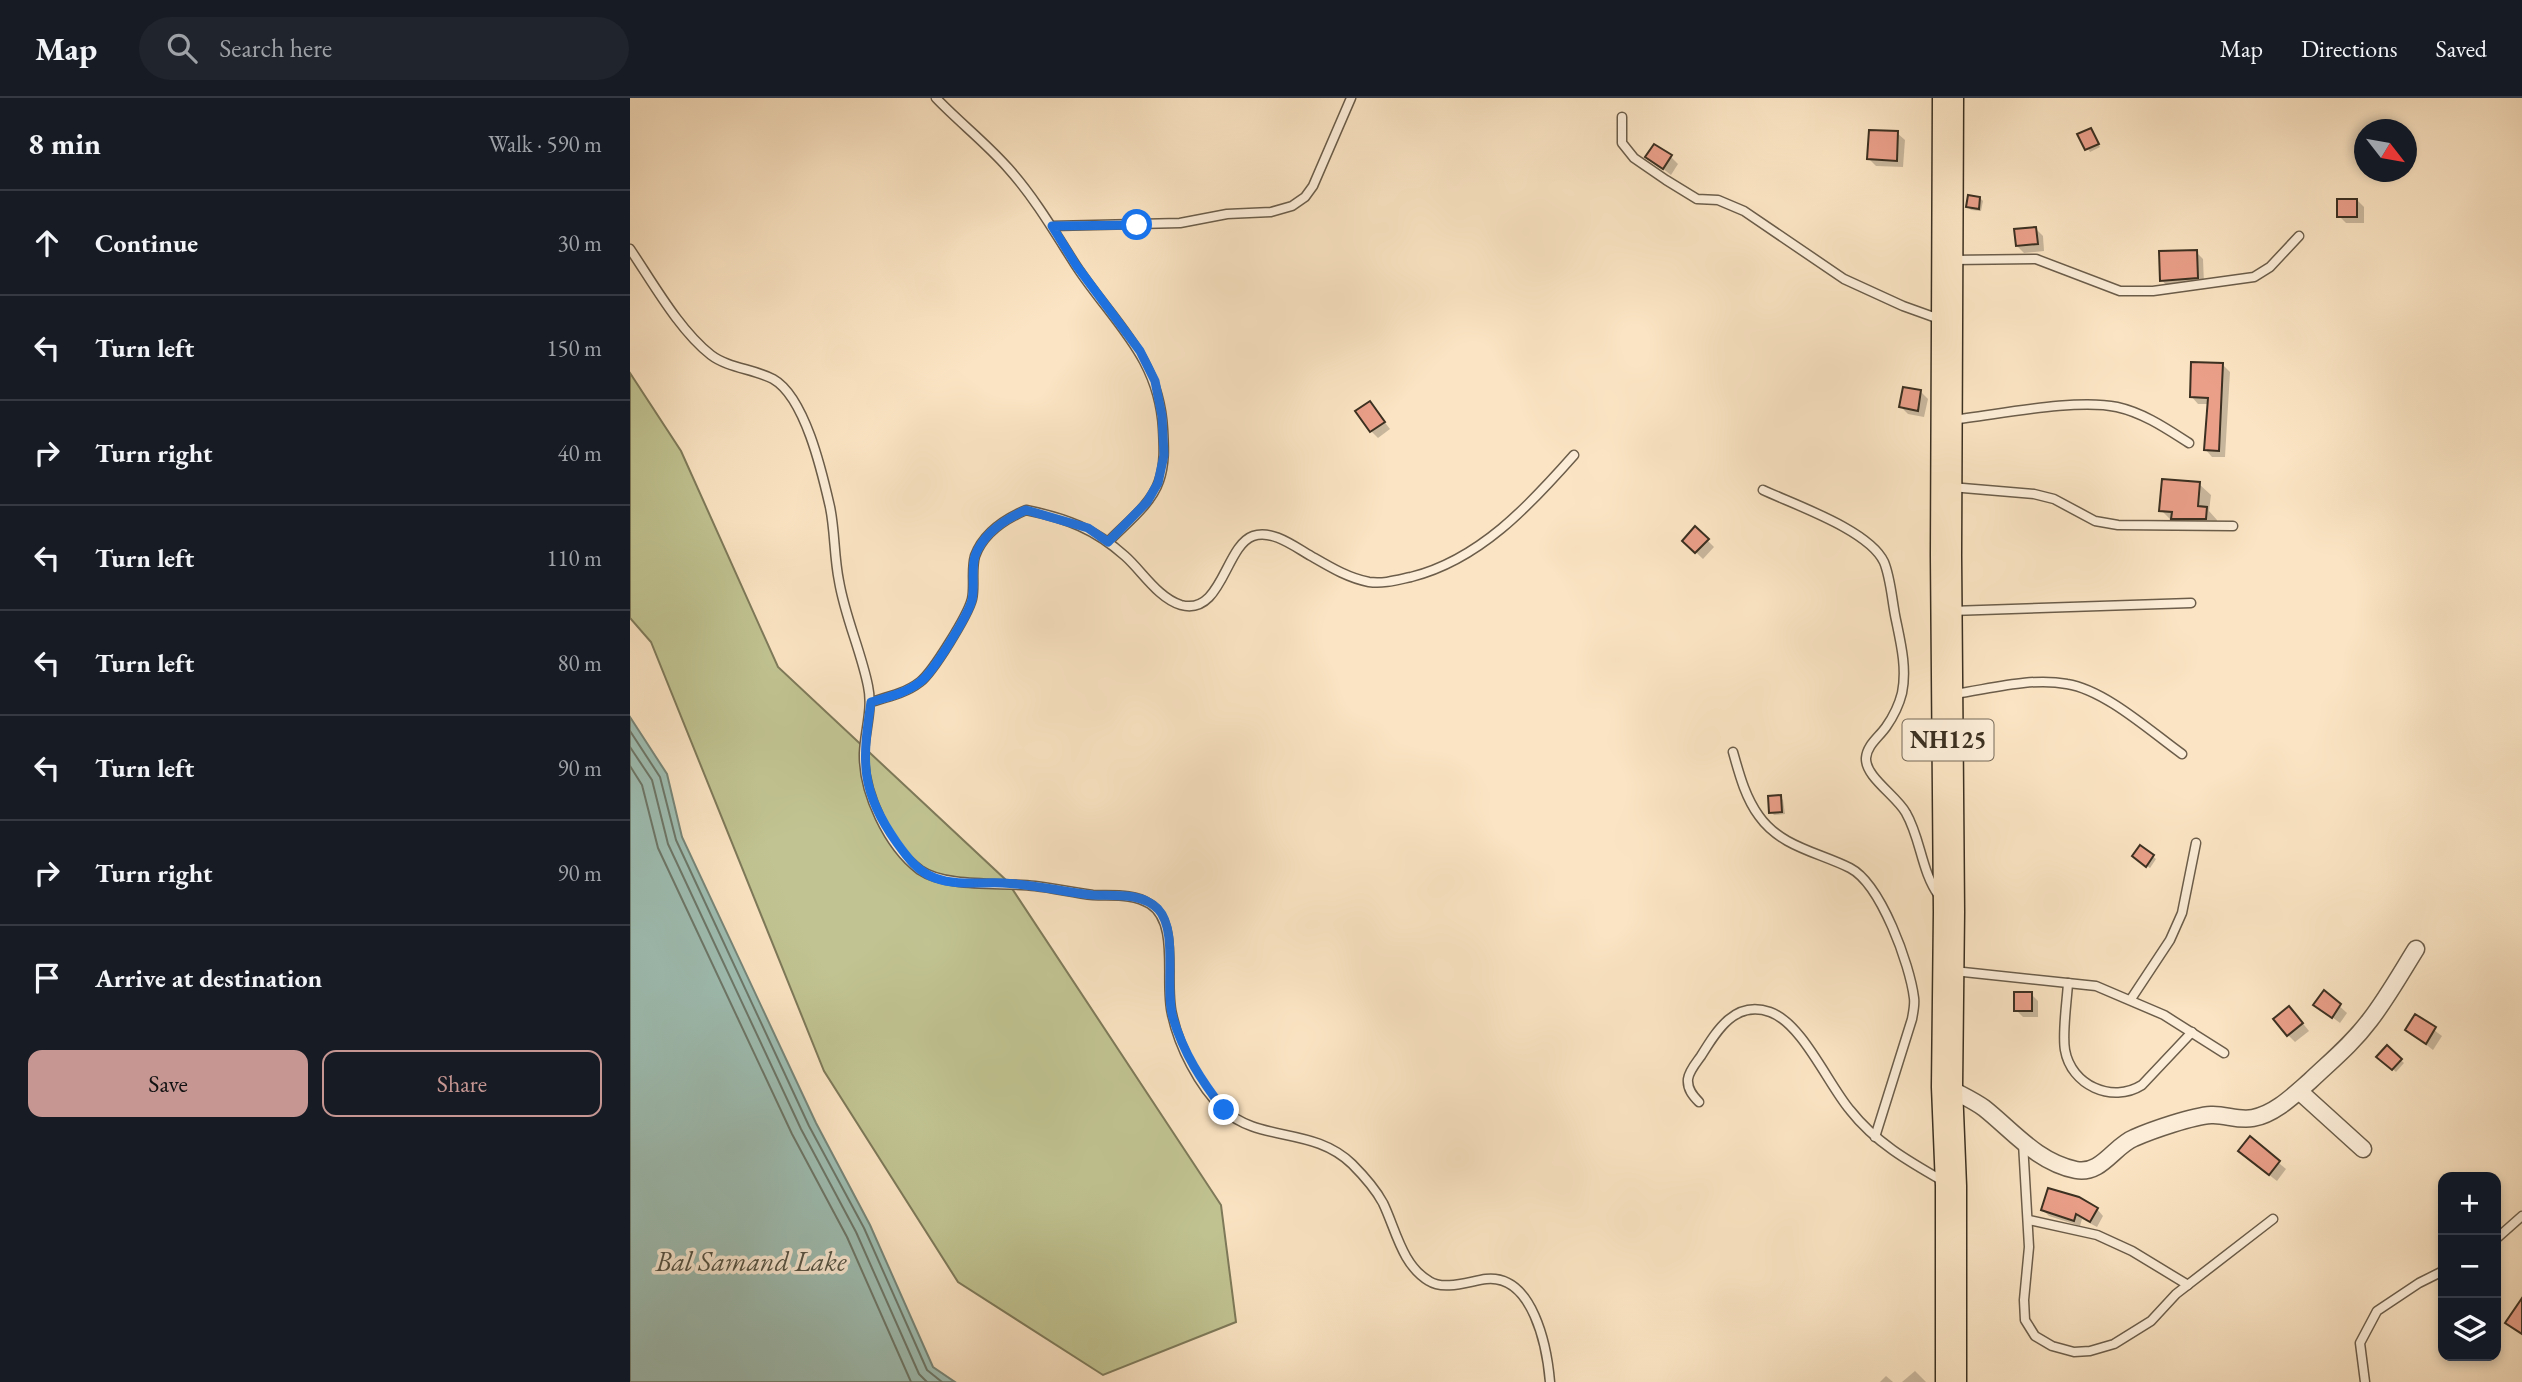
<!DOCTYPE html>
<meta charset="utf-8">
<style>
body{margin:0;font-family:"EB Garamond",serif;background:#20242c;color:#f1f3f6}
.controls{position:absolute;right:21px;bottom:21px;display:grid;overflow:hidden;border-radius:14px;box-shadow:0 4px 10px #0003}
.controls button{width:63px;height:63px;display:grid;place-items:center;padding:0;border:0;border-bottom:2px solid #363941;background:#171b24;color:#f1f3f6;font:35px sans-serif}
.compass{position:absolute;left:1724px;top:21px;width:63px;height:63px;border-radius:50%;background:#171b24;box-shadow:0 4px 10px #0003;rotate:121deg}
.stop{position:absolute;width:21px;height:21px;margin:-16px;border:5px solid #1a73e8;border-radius:50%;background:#fff}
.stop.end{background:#1a73e8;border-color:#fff;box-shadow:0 2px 7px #0008}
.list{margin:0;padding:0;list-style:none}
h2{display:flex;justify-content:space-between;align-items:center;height:91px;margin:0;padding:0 28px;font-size:30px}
h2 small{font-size:23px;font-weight:400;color:#9ea1a6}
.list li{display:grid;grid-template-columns:46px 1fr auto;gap:21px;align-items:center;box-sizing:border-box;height:105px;padding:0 28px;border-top:2px solid #363941}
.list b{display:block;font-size:26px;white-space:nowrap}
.list em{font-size:23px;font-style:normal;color:#9ea1a6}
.actions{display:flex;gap:14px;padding:21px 28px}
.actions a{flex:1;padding:16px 0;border:2px solid #c59692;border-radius:14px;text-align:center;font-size:24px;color:#c59692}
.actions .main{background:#c59692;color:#111}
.icon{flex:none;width:38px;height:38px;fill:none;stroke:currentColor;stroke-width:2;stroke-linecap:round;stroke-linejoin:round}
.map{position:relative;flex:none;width:1892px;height:1284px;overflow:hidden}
header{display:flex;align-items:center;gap:42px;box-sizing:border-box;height:98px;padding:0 35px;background:#171b24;border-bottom:2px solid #363941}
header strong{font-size:33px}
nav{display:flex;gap:38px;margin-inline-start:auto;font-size:24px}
.search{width:490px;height:63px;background:#20242c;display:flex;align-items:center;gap:18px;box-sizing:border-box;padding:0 24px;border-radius:38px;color:#9ea1a6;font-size:26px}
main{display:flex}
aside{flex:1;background:#171b24}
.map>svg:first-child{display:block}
.green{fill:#c1c492;stroke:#7e7a5a;stroke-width:2}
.water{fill:#9fbfb4;stroke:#778679;stroke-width:2}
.shadow{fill:#0003}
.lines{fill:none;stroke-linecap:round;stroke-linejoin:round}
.shore{stroke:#6d786a;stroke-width:2}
.building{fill:#ea9f89;stroke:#3b3021;stroke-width:2}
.lane-casing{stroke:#6b5d4a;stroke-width:11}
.street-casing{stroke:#6b5d4a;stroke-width:19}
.highway-casing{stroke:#3b3021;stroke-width:33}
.lane{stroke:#fcedd8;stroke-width:8}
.street{stroke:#fcedd8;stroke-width:16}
.highway{stroke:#fbe4c3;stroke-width:30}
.route{stroke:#1a73e8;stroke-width:9}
.labels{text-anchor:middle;stroke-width:7;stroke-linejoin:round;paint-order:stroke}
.shield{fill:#fcedd8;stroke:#756958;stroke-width:2}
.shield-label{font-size:24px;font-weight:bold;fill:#3b3021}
.water-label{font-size:28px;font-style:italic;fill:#545446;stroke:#fcedd8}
</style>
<header>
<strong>Map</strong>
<div class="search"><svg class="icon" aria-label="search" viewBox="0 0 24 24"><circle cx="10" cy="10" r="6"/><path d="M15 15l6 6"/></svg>Search here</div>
<nav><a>Map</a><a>Directions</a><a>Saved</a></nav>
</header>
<main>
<aside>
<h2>8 min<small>Walk · 590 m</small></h2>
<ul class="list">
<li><svg class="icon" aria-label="ahead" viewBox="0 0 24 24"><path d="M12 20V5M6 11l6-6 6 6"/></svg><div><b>Continue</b></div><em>30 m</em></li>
<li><svg class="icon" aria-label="left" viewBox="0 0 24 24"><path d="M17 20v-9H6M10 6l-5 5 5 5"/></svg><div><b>Turn left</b></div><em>150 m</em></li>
<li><svg class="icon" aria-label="right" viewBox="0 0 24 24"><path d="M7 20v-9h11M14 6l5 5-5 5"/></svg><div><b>Turn right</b></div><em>40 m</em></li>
<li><svg class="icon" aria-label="left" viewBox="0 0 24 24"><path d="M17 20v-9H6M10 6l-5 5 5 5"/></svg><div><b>Turn left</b></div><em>110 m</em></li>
<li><svg class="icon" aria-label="left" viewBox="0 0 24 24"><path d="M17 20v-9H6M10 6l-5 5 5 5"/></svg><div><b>Turn left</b></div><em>80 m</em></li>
<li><svg class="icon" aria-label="left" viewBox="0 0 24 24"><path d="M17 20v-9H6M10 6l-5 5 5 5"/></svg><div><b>Turn left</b></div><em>90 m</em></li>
<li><svg class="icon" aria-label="right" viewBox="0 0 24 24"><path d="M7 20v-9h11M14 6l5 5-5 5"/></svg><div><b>Turn right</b></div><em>90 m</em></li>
<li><svg class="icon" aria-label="arrive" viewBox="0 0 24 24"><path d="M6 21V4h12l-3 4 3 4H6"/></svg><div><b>Arrive at destination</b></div></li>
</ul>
<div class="actions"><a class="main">Save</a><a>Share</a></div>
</aside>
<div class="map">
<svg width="1892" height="1284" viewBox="0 0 1892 1284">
<rect width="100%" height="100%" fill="#fbe4c3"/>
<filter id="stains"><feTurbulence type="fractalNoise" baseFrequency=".00286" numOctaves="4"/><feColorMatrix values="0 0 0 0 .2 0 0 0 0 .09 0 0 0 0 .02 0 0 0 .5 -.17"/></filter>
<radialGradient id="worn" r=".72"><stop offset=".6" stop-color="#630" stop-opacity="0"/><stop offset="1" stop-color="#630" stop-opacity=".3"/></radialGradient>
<!-- green -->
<path class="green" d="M0 275 51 353 148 569 377 783 591 1107 606 1224 473 1277 328 1184 194 973 21 544 0 520Z"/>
<!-- water -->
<path class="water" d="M0 619 37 676 52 739 186 1025 240 1127 303 1269 325 1284H0Z"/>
<!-- shadow -->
<g class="shadow">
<path d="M1267 35 1275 42 1273 69 1246 68 1239 61Z"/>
<path d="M1463 35 1470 49 1460 54 1450 37Z"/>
<path d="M1018 59H1041L1048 66 1041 77Z"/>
<path d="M1350 100 1353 103 1351 113 1341 112 1338 109Z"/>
<path d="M1727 102 1734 109V125H1716L1709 118Z"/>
<path d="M1406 131 1413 138 1414 153 1394 155 1387 148Z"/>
<path d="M1566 154 1573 161 1574 187 1539 189 1531 182Z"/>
<path d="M1593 267 1600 274 1595 359H1582L1575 351 1579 306H1568L1561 298Z"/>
<path d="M1291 294 1298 301 1294 319 1278 316 1271 309Z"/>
<path d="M740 305 760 331 748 340 741 333Z"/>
<path d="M1569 386 1581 397 1579 413 1587 422 1586 432 1542 423 1531 412Z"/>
<path d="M1077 442 1084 449 1073 461 1054 443Z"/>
<path d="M1150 699 1153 702 1155 716 1144 717 1141 714Z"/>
<path d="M1511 749 1526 761 1520 770 1507 761Z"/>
<path d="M1694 894 1717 915 1710 925 1686 907Z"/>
<path d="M1401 896 1408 903V919H1393L1386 912Z"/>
<path d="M1666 917 1679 933 1665 944 1658 937Z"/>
<path d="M1785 918 1812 938 1803 952 1777 932Z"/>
<path d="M1757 950 1774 965 1766 974 1749 959Z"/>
<path d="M1620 1041 1656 1071 1647 1083 1617 1060Z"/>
<path d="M1467 1111 1473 1118 1467 1129 1452 1121 1450 1128 1419 1118 1413 1112Z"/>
<path d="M1285 1273 1296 1284H1272Z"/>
<path d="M1256 1278 1263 1284H1250Z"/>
</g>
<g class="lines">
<!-- shore -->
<g class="shore">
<path d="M0 633 30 679 46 742 179 1028 234 1130 297 1272 312 1284"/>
<path d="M0 649 22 682 38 746 171 1031 226 1134 289 1276 297 1284"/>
<path d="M0 668 12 687 28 750 162 1036 217 1139 281 1284"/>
</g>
</g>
<!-- building -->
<g class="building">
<path d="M1461 30 1469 46 1455 52 1447 36Z"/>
<path d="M1239 32 1268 33 1267 63 1237 61Z"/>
<path d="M1024 46 1042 57 1033 71 1015 59Z"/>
<path d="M1338 97 1350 99 1349 111 1336 109Z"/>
<rect x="1707" y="101" width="20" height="18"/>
<path d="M1406 129 1408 146 1386 148 1384 131Z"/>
<path d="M1567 152 1568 180 1530 183 1529 153Z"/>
<path d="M1561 264 1593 265 1589 353 1574 352 1578 300 1560 299Z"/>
<path d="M1273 289 1291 292 1288 313 1269 309Z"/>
<path d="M740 303 755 324 740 334 725 313Z"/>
<path d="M1532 381 1570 384 1568 408 1577 409 1576 421H1541L1542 414 1529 413Z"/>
<path d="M1065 428 1079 441 1065 455 1052 443Z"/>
<path d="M1151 697 1152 714 1139 715 1138 698Z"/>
<path d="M1510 747 1524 757 1516 769 1502 758Z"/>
<path d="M1694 892 1711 906 1702 920 1683 907Z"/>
<rect x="1384" y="894" width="18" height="19"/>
<path d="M1659 908 1673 925 1657 938 1643 921Z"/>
<path d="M1785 916 1806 929 1796 946 1775 932Z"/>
<path d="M1757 947 1772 961 1762 972 1746 959Z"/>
<path d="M1620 1038 1650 1063 1639 1077 1608 1053Z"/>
<path d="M1418 1090 1449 1099 1468 1110 1460 1124 1446 1116 1444 1123 1411 1112Z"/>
<path d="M1892 1200V1236L1875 1225Z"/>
</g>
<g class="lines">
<!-- lane casing -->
<g class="lane-casing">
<g id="lane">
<path d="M306 0C329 24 356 45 378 70 404 99 424 133 445 166 482 223 529 258 533 331 534 349 535 366 529 383 521 407 495 426 478 444"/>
<path d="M992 19V45L1004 60 1036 82 1067 101 1088 102 1114 113 1214 181 1273 208 1312 222"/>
<path d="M422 128 550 125 597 116 641 114 662 108 675 99 683 88 721 0"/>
<path d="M0 151C23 185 49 232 81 257 98 270 124 271 143 281 175 299 192 374 200 409 205 433 204 459 209 483 215 519 231 553 238 588 243 611 235 632 234 655 233 694 258 748 290 772 316 790 372 784 405 788 424 790 444 795 463 797 482 798 503 795 520 806 550 825 534 884 542 916 549 949 569 988 593 1011 629 1045 683 1028 722 1066 733 1077 746 1092 753 1105 766 1132 772 1167 799 1183 814 1193 840 1183 856 1181 903 1176 917 1249 920 1284"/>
<path d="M1322 162 1406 161 1490 193H1523L1624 179 1640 169 1669 138"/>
<path d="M1321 322C1367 317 1445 300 1487 309 1514 315 1537 331 1559 345"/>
<path d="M1321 389 1404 396 1424 401 1465 423 1488 427 1603 428"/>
<path d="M1133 392C1165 407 1239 432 1254 464 1261 481 1262 504 1266 522 1271 546 1277 571 1272 595 1269 607 1263 619 1256 629 1249 639 1237 647 1236 660 1235 679 1267 698 1276 715 1291 741 1291 773 1309 798"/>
<path d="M1321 513 1561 505"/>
<path d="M1324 596C1360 591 1401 579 1437 586 1475 592 1520 633 1552 656"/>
<path d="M241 604C258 599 276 595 290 584 303 574 338 517 342 501 345 488 341 472 345 458 353 436 375 421 396 412 436 420 465 431 495 458 512 473 528 500 551 507 592 518 595 448 623 438 642 431 665 449 681 458 700 469 718 480 739 484 754 486 767 482 781 479 849 462 899 408 944 357"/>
<path d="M1103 654C1109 675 1115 699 1129 718 1151 749 1188 754 1220 770 1251 786 1280 867 1284 900 1285 907 1283 915 1282 921L1245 1039"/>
<path d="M1324 873 1466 888 1534 917 1594 955"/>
<path d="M1438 885C1437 903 1432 935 1435 952 1441 987 1482 1006 1512 987L1562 934"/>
<path d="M1501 901 1540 842 1552 815 1566 745"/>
<path d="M1069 1004C1063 998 1057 991 1058 981 1059 973 1066 965 1071 958 1087 932 1105 902 1140 914 1172 925 1198 986 1220 1012 1245 1044 1278 1063 1313 1083"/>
<path d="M1393 1045 1399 1149 1394 1202 1395 1222 1405 1238 1422 1248 1444 1254 1460 1253 1484 1246 1521 1223 1546 1196 1643 1121"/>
<path d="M1399 1122 1467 1137 1502 1153 1558 1187"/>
<path d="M1866 1141 1892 1118"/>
<path d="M1735 1284 1730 1245 1747 1213 1789 1185 1813 1173"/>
</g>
</g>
<!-- street casing -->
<g class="street-casing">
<g id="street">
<path d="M1317 989C1329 996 1343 1002 1354 1010 1383 1033 1407 1064 1446 1072 1471 1077 1484 1048 1504 1040 1522 1032 1563 1018 1581 1017 1595 1016 1608 1023 1623 1020 1645 1016 1664 997 1680 983 1701 963 1722 946 1740 922 1757 900 1771 875 1786 851"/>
<path d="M1669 993 1733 1051"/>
</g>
</g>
<!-- highway casing -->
<g class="highway-casing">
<path id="highway" d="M1318 0 1316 458 1319 814 1317 989 1321 1088V1284"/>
</g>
<!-- lane -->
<use href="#lane" class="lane"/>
<!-- street -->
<use href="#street" class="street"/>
<!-- highway -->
<use href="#highway" class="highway"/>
</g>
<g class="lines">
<!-- route -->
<path class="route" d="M507 127 422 128 446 167 510 253 525 283 532 318 534 357 528 385 517 404 478 444 458 430 396 412C375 421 353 436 345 458 341 472 345 488 342 502 338 517 303 575 290 584 276 595 258 599 241 604 232 664 230 693 267 745 277 759 288 774 305 780 326 788 351 784 373 785 403 786 433 794 463 797 484 798 511 794 528 811 549 833 534 890 543 920 554 956 571 982 594 1012"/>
</g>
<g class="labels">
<!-- shield labels -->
<rect class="shield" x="1272.5" y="621.5" width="91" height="41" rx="5"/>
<g class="shield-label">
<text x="1318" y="650">NH125</text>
</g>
<!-- water labels -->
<g class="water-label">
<text x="121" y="1173">Bal Samand Lake</text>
</g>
</g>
<rect width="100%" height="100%" filter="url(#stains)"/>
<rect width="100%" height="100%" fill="url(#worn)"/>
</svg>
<div class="controls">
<button>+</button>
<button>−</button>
<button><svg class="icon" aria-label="layers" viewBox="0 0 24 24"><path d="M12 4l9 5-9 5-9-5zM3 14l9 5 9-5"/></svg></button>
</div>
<svg class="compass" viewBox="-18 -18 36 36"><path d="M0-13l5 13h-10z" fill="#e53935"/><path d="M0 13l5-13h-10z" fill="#9ea1a6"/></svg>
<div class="stop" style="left:507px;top:127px"></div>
<div class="stop end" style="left:594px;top:1012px"></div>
</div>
</main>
